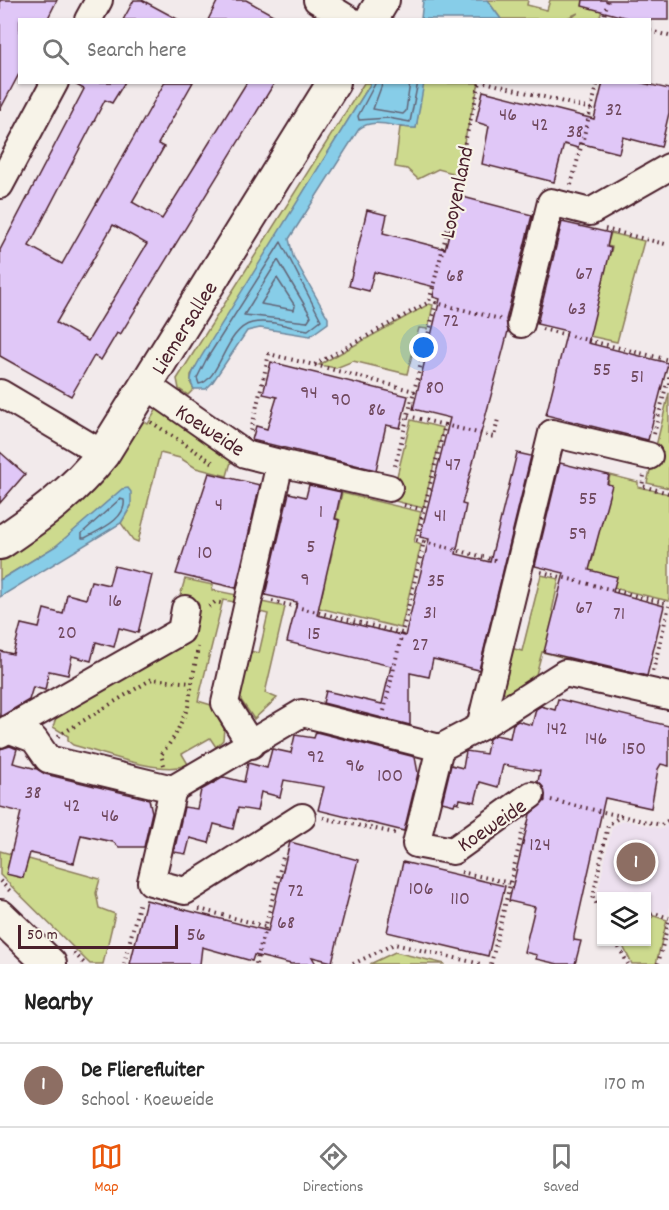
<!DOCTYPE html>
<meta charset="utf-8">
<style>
body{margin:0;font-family:Dekko,sans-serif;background:#f2f2f2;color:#222}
.controls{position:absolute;right:18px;bottom:18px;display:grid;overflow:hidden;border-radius:0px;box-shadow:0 2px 4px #0004}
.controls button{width:54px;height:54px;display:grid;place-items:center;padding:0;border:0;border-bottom:2px solid #e0e0e0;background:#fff;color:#222;font:30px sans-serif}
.scale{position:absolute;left:18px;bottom:15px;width:160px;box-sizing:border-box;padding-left:6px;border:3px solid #4a1f2b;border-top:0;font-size:16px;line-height:21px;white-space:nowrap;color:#4a1f2b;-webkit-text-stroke:4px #f7f3e8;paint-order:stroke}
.you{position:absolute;left:424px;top:348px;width:21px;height:21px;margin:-15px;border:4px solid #fff;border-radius:50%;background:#1a73e8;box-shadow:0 0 0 9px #1a73e833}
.badge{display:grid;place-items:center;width:39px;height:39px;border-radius:50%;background:#ea580c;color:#fff;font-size:20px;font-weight:700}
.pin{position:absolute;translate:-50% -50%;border:3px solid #fff;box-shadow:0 2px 6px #0006}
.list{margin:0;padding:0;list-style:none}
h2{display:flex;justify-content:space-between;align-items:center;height:78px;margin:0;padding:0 24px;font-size:26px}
h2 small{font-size:20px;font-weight:400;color:#767676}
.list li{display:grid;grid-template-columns:39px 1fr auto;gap:18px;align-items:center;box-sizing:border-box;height:84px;padding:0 24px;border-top:2px solid #e0e0e0}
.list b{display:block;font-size:22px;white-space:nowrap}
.list p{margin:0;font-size:20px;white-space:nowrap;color:#767676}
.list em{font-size:20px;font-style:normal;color:#767676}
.icon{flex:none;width:33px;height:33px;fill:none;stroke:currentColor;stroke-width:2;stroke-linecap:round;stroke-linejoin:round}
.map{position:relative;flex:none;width:669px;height:964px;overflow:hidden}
.search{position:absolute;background:#fff;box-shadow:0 2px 4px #0004;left:18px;right:18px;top:18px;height:66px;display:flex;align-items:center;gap:15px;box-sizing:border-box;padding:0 21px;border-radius:0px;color:#767676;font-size:22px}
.sheet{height:162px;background:#fff}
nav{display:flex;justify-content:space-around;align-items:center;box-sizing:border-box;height:84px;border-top:2px solid #e0e0e0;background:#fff;font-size:16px;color:#767676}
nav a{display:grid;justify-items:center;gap:3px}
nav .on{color:#ea580c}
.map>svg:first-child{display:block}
.built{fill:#ede0ef}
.green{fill:#cdda8e;stroke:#8c7c5c;stroke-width:1.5}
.water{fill:#87cde8;stroke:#6f879c;stroke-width:1.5}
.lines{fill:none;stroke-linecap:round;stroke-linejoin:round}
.shore{stroke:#626577;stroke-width:1.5}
.building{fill:#e0c7f7;stroke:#4a1f2b;stroke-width:1.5;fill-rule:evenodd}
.minor-casing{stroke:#4a1f2b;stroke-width:30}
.tertiary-casing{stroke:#4a1f2b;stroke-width:36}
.path{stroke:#4a1f2b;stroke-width:4;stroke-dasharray:1.5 4.5;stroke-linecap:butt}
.minor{stroke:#f7f3e8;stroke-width:26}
.tertiary{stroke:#f7f3e8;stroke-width:32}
.labels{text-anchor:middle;stroke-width:4.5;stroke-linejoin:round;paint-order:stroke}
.number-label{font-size:20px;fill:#70495e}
.street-label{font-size:22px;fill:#4a1f2b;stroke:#f7f3e8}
</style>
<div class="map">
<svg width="669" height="964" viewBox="0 0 669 964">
<rect width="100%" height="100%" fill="#f2eaeb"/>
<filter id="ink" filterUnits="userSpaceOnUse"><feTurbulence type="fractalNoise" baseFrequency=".0167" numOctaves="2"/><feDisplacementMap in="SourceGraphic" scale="12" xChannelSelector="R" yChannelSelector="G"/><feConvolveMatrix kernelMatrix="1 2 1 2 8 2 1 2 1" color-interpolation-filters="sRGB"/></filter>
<g filter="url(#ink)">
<!-- built -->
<path class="built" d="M623 820 662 829 669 824V915L653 911 647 915 646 896H602L601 905 597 896 612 827Z"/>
<!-- green -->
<g class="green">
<path d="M487 0H528L527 5 547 10 550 0H605L599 20 570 19 578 13 565 19H501Z"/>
<path d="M364 83H371L191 375V384L194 389 188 395 179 389 177 379Z"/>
<path d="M423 83H479L458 166 460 175 438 169 418 179 407 169 395 167 400 127 416 128Z"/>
<path d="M611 233 644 241 617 342 585 335 603 282 605 255H610L612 247 607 246Z"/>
<path d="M429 304 433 305 428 329 419 328 407 374 353 361 336 368 319 365Z"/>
<path d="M669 393V488L647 483Z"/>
<path d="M158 407 233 455 227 476 196 468 180 458 160 453 138 542 133 540 121 523 131 506 123 489 56 546 0 580V553L139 418 148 424Z"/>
<path d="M411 420 443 428 423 508 391 500Z"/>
<path d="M610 475 638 482V487L669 494V601L584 581 593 558Z"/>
<path d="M342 493 421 512 414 542 421 545 401 628 315 607 318 594 322 595 324 586 320 585 326 561 330 562 332 553 328 552 334 528H338L340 520 336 518Z"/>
<path d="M541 575 559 579 552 611 656 638 646 678 542 652 533 686 517 696 496 690 507 647 522 651Z"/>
<path d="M185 579 213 585 212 590 237 595 235 602 223 600 198 701 211 705 224 728 223 740 216 747 210 738 182 754 188 764C164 777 100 752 73 745L68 741V736L53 727 59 708 188 633 178 603Z"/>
<path d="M262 602 285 607 265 693 277 698 254 719 238 696 249 651 259 653 268 614 260 612Z"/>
<path d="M0 851 100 879 96 893 99 908 115 914 103 964H90L0 875Z"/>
<path d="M654 916 667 920 656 964H632L621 942H646L647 921Z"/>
<path d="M395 952 445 964H370Z"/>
</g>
<!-- water -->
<g class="water">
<path d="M423 0H487L501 19H421Z"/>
<path d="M371 83H424L416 128C398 129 374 116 359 129L289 239 293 256 328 318V323L310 336 260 328 247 331 212 383 206 389H194C186 378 196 368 201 357Z"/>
<path d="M128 488 131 492V506L121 523 0 597V580L56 546 122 489Z"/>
</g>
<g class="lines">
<!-- shore -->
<g class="shore">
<path d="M376 82 358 116 359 120 388 118 410 122 418 82"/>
<path d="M383 82 373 109 403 114 406 111 410 82"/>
<path d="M281 242 321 320 308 330C291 328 270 319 252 323 225 329 220 381 199 384L197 378 206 360Z"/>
<path d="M278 260 311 316 307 322 244 315Z"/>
<path d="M277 278 295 306 294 310 261 304Z"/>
<path d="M120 499 124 500C127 519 99 530 85 538H82V533Z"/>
</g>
</g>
<!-- building -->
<g class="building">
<path d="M0 0H57L47 20H20V72L0 110Z"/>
<path d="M134 0H142L179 20H123Z"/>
<path d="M218 0H246L282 20H208Z"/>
<path d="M583 0H669V20H635L582 6Z"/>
<path d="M71 82H125L112 103 105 100 29 246 62 264 165 82H193L158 144 164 147 132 202 162 219 247 82H275L120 335 117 333 101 360 94 356 71 396 0 356V250L84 89ZM113 225 147 244 88 341 56 323Z"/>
<path d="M603 82H638L669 89V113L661 147 623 137 619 153 579 143 578 148 564 144 554 182 482 164 489 126 476 122 483 91 594 119Z"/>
<path d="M459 196 532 215 506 320 508 331 504 347 462 504 466 505 456 554 490 562 517 453 531 456 479 670 433 659 429 677 410 673V725L323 703 326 691 382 704 391 666 287 642 297 602 265 595 289 493 306 497 309 485 341 492 335 519 339 520 317 615 405 636 429 539 420 537 450 418 413 409 440 299 433 297 435 287 374 272 369 291 349 286 367 210 387 215 383 233 445 249Z"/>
<path d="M562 222 610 233 607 247 611 248 588 343 668 363 648 440 546 415 567 331 537 324Z"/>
<path d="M271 362 408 396 400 428 386 425 376 470 252 440 256 426 267 429 277 397 263 394Z"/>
<path d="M0 452 25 474 0 503Z"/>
<path d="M560 463 609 475 607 484 612 485 589 570 617 577 613 592 664 606 647 676 544 652 564 573 535 566Z"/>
<path d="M209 473 260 485 236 588 176 574Z"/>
<path d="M114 566 152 575 138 633 119 628 114 647 96 642 91 661 72 656 68 675 49 671 45 690 33 687 29 700 0 717V651L13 654 21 624 39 628 44 609 63 614 67 594 86 599 91 581 109 585Z"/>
<path d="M558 699 669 726V766L661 764 658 769 651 808 605 798 574 936V940L581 941 575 964H558L536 959 537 955 524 952 535 907 509 901 530 814 545 801 543 787 538 782 540 771 503 765 498 787 480 782 475 802 460 799 459 803 455 802 454 805 442 802 451 765 463 768 466 751 486 754 489 739 495 735 510 738 513 724 518 721 532 725 536 709 541 706 555 710Z"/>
<path d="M316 732 415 757 418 773 404 831 318 810 324 787 284 780 280 797 261 792 257 811 238 808 233 829 214 824 209 843 190 838 186 854 174 852 184 807 197 809 201 790 224 777 244 782 248 763 267 768 272 749 291 753 295 735 314 738Z"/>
<path d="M10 746 17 749 13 763 37 769 45 774 149 799 152 812 144 847H119L113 842 81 835 74 863 30 853 23 878 6 874 21 812 0 807V749Z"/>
<path d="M290 842 358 860 332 962 312 957 316 964H291L254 955 252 961 202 947 200 964H130L146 900 268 931Z"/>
<path d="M403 862 505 886 488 956 387 932Z"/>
</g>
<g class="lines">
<!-- minor casing -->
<g class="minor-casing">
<g id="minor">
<path d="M317 0 350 20"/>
<path d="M88 20 99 0"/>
<path d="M0 185 55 82"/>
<path d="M521 324 551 202 590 212 669 167"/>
<path d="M146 385 245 454 280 463 225 703 251 745"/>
<path d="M0 393 103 454"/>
<path d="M280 463 389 488"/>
<path d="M480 727 552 433 649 456"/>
<path d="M8 729 34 739 48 759 173 789 302 713 440 748 480 727 565 673 669 696"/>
<path d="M0 734 181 631 185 609"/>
<path d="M440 748 416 844 453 851 531 795"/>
<path d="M173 789 151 882 185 891 302 817"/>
</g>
</g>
<!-- tertiary casing -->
<g class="tertiary-casing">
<g id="tertiary">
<path d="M371 20 383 0"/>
<path d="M0 543C40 516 73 492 103 454L334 82"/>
<path d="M0 916 50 964"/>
</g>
</g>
<!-- path -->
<g class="path">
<path d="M603 20 608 0"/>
<path d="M650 31 669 36"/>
<path d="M485 82 591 109"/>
<path d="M571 185 598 82"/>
<path d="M605 229 669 245"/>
<path d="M542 329 669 360"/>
<path d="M315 365 414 391 436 303 500 319"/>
<path d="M669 384V374"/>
<path d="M408 416 445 425"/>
<path d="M151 422 215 464"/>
<path d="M251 431 269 354 314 365 429 302 461 177 459 166 480 82"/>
<path d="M654 434 667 383"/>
<path d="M395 466 414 391"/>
<path d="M644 476 642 486 669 493"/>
<path d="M404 505 424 510"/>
<path d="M424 542 499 561"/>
<path d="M541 572 669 604"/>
<path d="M272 601 402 633 424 542 416 540 445 425 494 437 498 419"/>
<path d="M209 607 215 602 225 604"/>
<path d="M653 671 669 606"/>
<path d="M384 711 402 633"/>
<path d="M58 736 152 679 191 683"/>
<path d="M164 765 161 755 175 736 188 707 198 647"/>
<path d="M551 800 621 816"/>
<path d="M323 818 395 833"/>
<path d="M461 872 510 883"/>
<path d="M0 881 10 891"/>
<path d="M199 909 265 926"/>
<path d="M602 914 593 897 608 825 621 816 661 825 669 820"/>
<path d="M646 917 654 913 669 918"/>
<path d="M616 942 628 964"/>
<path d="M74 953 85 964"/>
<path d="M124 964 140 901"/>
<path d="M256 964 283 857"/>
<path d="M353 964 394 944 481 964"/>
<path d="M491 964 523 829"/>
<path d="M658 964 669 920"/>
</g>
<!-- minor -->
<use href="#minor" class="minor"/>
<!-- tertiary -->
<use href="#tertiary" class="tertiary"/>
</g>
</g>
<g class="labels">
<!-- number labels -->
<g class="number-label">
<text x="614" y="115">32</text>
<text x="508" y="120">46</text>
<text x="540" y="130">42</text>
<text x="575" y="137">38</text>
<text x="584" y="279">67</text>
<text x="455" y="281">68</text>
<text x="577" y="314">63</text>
<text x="451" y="326">72</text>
<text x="602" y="375">55</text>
<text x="637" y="382">51</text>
<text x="435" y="393">80</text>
<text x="309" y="398">94</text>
<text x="341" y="405">90</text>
<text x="377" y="415">86</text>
<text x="453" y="470">47</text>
<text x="588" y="504">55</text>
<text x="219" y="510">4</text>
<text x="321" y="517">1</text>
<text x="440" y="521">41</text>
<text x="578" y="539">59</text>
<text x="311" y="552">5</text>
<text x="205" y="558">10</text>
<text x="305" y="585">9</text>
<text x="436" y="586">35</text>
<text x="115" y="606">16</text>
<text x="584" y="613">67</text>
<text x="430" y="618">31</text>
<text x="619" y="619">71</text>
<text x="67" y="638">20</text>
<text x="314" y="639">15</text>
<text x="420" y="650">27</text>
<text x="557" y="734">142</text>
<text x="596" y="744">146</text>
<text x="634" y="754">150</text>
<text x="316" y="762">92</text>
<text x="355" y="771">96</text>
<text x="390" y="781">100</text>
<text x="33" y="798">38</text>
<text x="72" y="811">42</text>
<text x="110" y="821">46</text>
<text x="540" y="850">124</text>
<text x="421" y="894">106</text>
<text x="296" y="896">72</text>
<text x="460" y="904">110</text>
<text x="286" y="928">68</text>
<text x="196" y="940">56</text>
</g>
<!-- street labels -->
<g class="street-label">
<text transform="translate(455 192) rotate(-78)" y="8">Looyenland</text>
<text transform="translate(183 327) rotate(-58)" y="8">Liemersallee</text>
<text transform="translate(211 429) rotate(33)" y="8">Koeweide</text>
<text transform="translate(491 824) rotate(-34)" y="8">Koeweide</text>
</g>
</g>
</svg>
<div class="controls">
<button><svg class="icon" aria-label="layers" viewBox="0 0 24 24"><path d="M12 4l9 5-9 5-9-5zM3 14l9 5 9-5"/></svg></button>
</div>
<div class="scale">50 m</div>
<div class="you"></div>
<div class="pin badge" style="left:636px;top:862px;background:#8d6e63">1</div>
<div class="search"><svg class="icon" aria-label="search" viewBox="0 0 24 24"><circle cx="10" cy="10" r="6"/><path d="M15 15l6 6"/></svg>Search here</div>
</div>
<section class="sheet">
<h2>Nearby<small></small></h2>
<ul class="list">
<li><span class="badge" style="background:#8d6e63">1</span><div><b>De Flierefluiter</b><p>School · Koeweide</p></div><em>170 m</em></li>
</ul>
</section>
<nav>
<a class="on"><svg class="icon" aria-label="map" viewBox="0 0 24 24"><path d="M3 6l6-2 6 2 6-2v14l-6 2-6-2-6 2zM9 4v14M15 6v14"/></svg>Map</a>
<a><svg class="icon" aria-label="directions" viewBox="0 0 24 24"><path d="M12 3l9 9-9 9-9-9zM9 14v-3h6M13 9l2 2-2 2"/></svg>Directions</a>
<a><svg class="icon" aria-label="saved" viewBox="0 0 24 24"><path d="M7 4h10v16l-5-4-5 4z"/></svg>Saved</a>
</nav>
